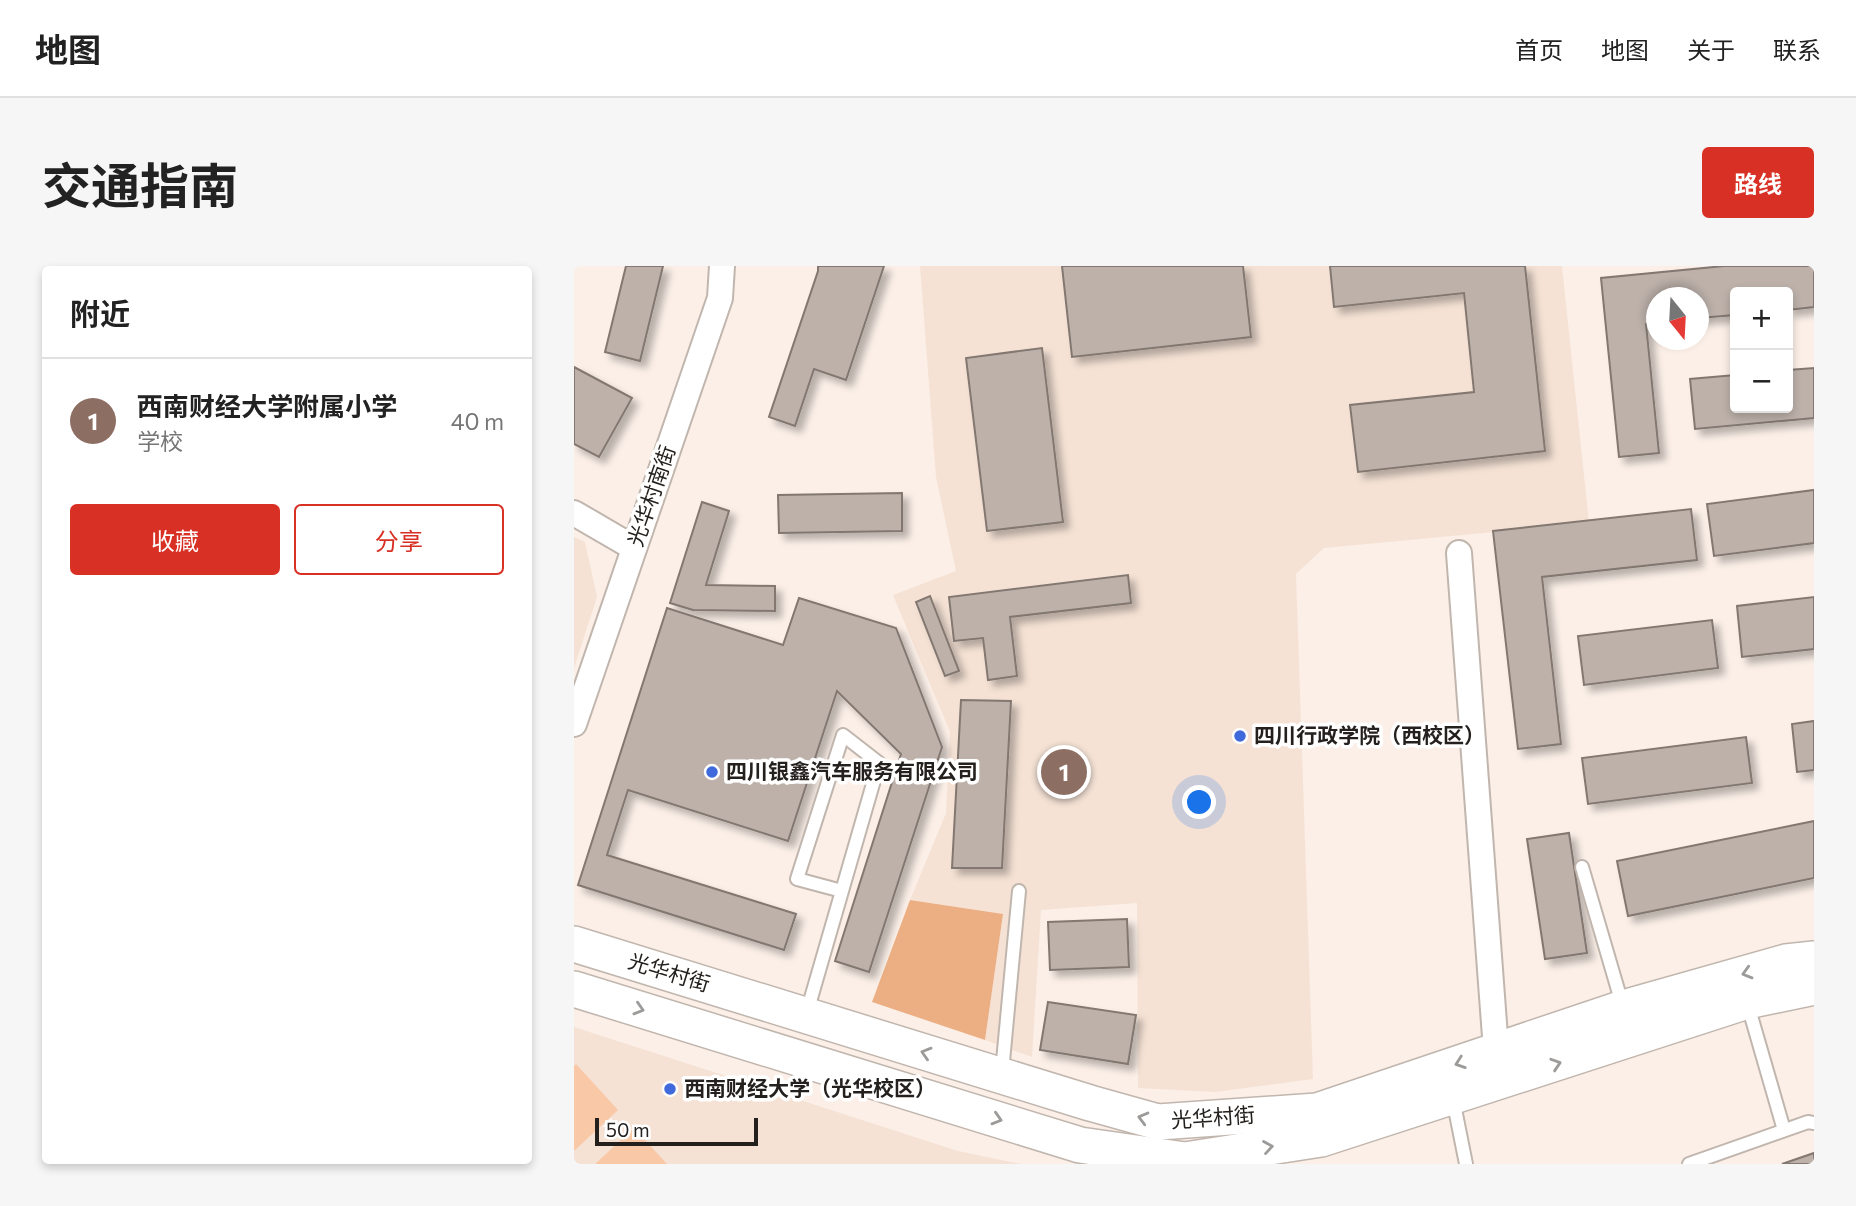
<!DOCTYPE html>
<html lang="zh">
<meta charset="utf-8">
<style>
body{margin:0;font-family:Commissioner,"Noto Sans SC",sans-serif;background:#f6f6f6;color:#222}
.controls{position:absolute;right:21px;top:21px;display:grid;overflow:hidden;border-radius:7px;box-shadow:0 4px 10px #0003}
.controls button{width:63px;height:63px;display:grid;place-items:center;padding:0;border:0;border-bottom:2px solid #e0e0e0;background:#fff;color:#222;font:35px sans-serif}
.compass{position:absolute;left:1072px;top:21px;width:63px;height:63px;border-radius:50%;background:#fff;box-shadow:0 4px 10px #0003;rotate:162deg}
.scale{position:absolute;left:21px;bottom:18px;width:163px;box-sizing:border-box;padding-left:7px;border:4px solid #24201d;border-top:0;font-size:19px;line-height:24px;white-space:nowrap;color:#24201d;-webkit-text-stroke:5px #fff;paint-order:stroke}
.you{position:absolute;left:626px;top:537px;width:24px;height:24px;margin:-18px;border:5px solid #fff;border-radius:50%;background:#1a73e8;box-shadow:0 0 0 10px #1a73e833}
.badge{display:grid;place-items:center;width:46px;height:46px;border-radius:50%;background:#d93025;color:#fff;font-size:23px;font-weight:700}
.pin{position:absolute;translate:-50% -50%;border:4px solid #fff;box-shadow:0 2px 7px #0006}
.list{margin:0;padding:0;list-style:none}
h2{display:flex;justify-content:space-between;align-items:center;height:91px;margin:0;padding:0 28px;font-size:30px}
h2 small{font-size:23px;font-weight:400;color:#767676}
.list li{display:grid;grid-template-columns:46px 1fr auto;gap:21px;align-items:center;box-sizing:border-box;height:126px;padding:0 28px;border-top:2px solid #e0e0e0}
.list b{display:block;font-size:26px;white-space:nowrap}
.list p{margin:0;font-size:23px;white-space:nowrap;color:#767676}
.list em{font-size:23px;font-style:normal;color:#767676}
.actions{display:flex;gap:14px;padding:21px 28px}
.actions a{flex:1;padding:16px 0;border:2px solid #d93025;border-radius:7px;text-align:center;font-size:24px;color:#d93025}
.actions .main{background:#d93025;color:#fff}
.map{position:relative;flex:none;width:1240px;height:898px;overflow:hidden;border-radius:7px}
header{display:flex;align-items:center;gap:42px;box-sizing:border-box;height:98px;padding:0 35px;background:#fff;border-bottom:2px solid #e0e0e0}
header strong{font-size:33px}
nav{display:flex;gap:38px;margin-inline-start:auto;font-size:24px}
.intro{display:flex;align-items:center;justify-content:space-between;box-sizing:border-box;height:168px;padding:0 42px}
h1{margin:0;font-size:49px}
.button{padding:18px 32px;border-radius:7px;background:#d93025;color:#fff;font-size:24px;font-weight:700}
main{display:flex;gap:42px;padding:0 42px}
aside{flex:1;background:#fff;border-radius:7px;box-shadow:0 4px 10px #0003}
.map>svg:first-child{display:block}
.built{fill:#f5e2d5}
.green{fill:#ecaf84}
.water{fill:#f9c8a7}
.building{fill:#bdb1aa;stroke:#837871;stroke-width:2;filter:url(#shadow)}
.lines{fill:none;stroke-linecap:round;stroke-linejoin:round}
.lane-casing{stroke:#c1b6ae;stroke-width:16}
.street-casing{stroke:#c1b6ae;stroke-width:28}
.secondary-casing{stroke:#c1b6ae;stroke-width:38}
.lane{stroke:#fff;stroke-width:12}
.street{stroke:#fff;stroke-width:24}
.secondary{stroke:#fff;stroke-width:35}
.oneway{stroke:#9c9b99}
.poi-dot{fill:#4069db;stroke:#fff;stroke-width:2.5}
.labels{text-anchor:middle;stroke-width:7;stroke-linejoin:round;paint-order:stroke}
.street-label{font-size:21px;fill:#24201d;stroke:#fff}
.poi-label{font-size:21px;font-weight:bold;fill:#24201d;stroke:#fff;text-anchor:start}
</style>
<header>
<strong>地图</strong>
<nav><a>首页</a><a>地图</a><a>关于</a><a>联系</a></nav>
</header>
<div class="intro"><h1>交通指南</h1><a class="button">路线</a></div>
<main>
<aside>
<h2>附近<small></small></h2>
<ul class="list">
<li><span class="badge" style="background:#8d6e63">1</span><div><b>西南财经大学附属小学</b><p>学校</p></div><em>40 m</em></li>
</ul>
<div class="actions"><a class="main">收藏</a><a>分享</a></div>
</aside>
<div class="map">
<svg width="1240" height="898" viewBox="0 0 1240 898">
<defs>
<filter id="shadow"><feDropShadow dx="6" dy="6" stdDeviation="3.5" flood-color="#0004"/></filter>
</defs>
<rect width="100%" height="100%" fill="#fbefe7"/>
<!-- built -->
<g class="built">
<path d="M346 0H988L1015 257 750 282 722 308 739 813 641 826 564 822 563 637 467 644 458 791 411 774 429 648 336 634 372 547 376 466 319 329 382 305 362 211Z"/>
<path d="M0 271 11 276 23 331 0 402Z"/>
<path d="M0 761 384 885 447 898H0Z"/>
</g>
<!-- green -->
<path class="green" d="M336 634 429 648 411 774 298 736Z"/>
<!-- water -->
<g class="water">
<path d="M2 798 44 844 0 885V800Z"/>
<path d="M60 862 93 898H21Z"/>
</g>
<!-- building -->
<g class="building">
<path d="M52 0H89L66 95 31 86Z"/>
<path d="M244 0H310L272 114 240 103 221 160 195 151 244 5Z"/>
<path d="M488 0H669L677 71 498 91Z"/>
<path d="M756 0H951L971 185 784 206 776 139 900 126 890 27 760 41Z"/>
<path d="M1150 0H1240V41L1214 44V26H1161V49L1125 52V32H1083V57L1072 58 1085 187 1045 191 1027 12Z"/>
<path d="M468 82 489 256 413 265 392 92Z"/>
<path d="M0 101 58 132 25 191 0 178Z"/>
<path d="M1240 102V152L1121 163 1116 113 1161 109V142H1214V104Z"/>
<path d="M1240 224V277L1140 290 1133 238Z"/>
<path d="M328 227V265L205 267 204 229Z"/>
<path d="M128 236 155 245 132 319 201 320V345L119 344 96 337Z"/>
<path d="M1117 243 1123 294 968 311 987 478 944 483 919 265Z"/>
<path d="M554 309 557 337 436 351 443 410 414 414 409 372 380 375 375 331Z"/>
<path d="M356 330 385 405 371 410 342 336Z"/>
<path d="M1240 331V383L1168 391 1163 340Z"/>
<path d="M225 332 322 362 368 481 295 706 261 695 327 488 263 425 214 575 54 524 33 589 222 648 210 684 4 619 93 342 209 379Z"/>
<path d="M1138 354 1144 402 1010 419 1004 370Z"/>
<path d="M387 434 437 435 428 602H378Z"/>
<path d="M1240 455V504L1223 506 1218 458Z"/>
<path d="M1172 471 1178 517 1014 538 1008 492Z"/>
<path d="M1240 555V612L1054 650 1043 595Z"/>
<path d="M995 567 1013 687 971 693 953 573Z"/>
<path d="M553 653 555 701 476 704 474 656Z"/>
<path d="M474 736 562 749 554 798 466 784Z"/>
<path d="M1240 887V898H1208Z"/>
</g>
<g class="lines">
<!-- lane casing -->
<g class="lane-casing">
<g id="lane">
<path d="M1008 601 1049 741"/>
<path d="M1173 736 1210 864"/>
<path d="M233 746 305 497 269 469 223 613 268 625"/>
<path d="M428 806 445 625"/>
<path d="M879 833 892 898"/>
<path d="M1115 898 1234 856 1240 857"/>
</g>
</g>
<!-- street casing -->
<g class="street-casing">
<g id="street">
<path d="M0 247 60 282"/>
<path d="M885 287 922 784"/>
<path d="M0 458 146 32 148 0"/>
</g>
</g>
<!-- secondary casing -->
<g class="secondary-casing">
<g id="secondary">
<path d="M0 678 516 837 584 856 743 845 1049 742 1212 696 1240 693"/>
<path d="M0 723 506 879 611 894 747 873 1173 735 1240 721"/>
</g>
</g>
<!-- lane -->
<use href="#lane" class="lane"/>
<!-- street -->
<use href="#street" class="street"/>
<!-- secondary -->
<use href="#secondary" class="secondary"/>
</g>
<!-- one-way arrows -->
<defs><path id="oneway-chevron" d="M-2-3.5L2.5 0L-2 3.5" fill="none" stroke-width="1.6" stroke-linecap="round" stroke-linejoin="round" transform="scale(1.75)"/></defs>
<g class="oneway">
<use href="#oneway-chevron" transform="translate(1173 707) rotate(164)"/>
<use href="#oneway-chevron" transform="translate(65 743) rotate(17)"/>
<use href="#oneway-chevron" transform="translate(352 787) rotate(-163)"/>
<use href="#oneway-chevron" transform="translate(886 797) rotate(161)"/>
<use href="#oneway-chevron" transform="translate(982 798) rotate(-18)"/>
<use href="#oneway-chevron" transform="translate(569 852) rotate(-165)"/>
<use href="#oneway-chevron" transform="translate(423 853) rotate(17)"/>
<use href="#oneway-chevron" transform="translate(694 881) rotate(-9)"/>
</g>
<!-- markers -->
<g class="poi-dot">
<circle cx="666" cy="470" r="7"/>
<circle cx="138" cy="506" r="7"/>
<circle cx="96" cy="823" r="7"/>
</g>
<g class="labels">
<!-- street labels -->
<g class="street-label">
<text transform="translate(78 230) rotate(-71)" y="7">光华村南街</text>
<text transform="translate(95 707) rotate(17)" y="7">光华村街</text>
<text transform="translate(639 852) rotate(-4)" y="7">光华村街</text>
</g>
<!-- poi labels -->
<g class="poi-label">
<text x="680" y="477">四川行政学院（西校区）</text>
<text x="152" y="513">四川银鑫汽车服务有限公司</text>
<text x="110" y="830">西南财经大学（光华校区）</text>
</g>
</g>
</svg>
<div class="controls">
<button>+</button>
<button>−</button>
</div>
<svg class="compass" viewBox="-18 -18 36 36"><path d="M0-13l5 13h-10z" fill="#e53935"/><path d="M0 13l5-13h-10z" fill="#767676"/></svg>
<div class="scale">50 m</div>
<div class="you"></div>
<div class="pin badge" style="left:490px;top:506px;background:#8d6e63">1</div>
</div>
</main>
